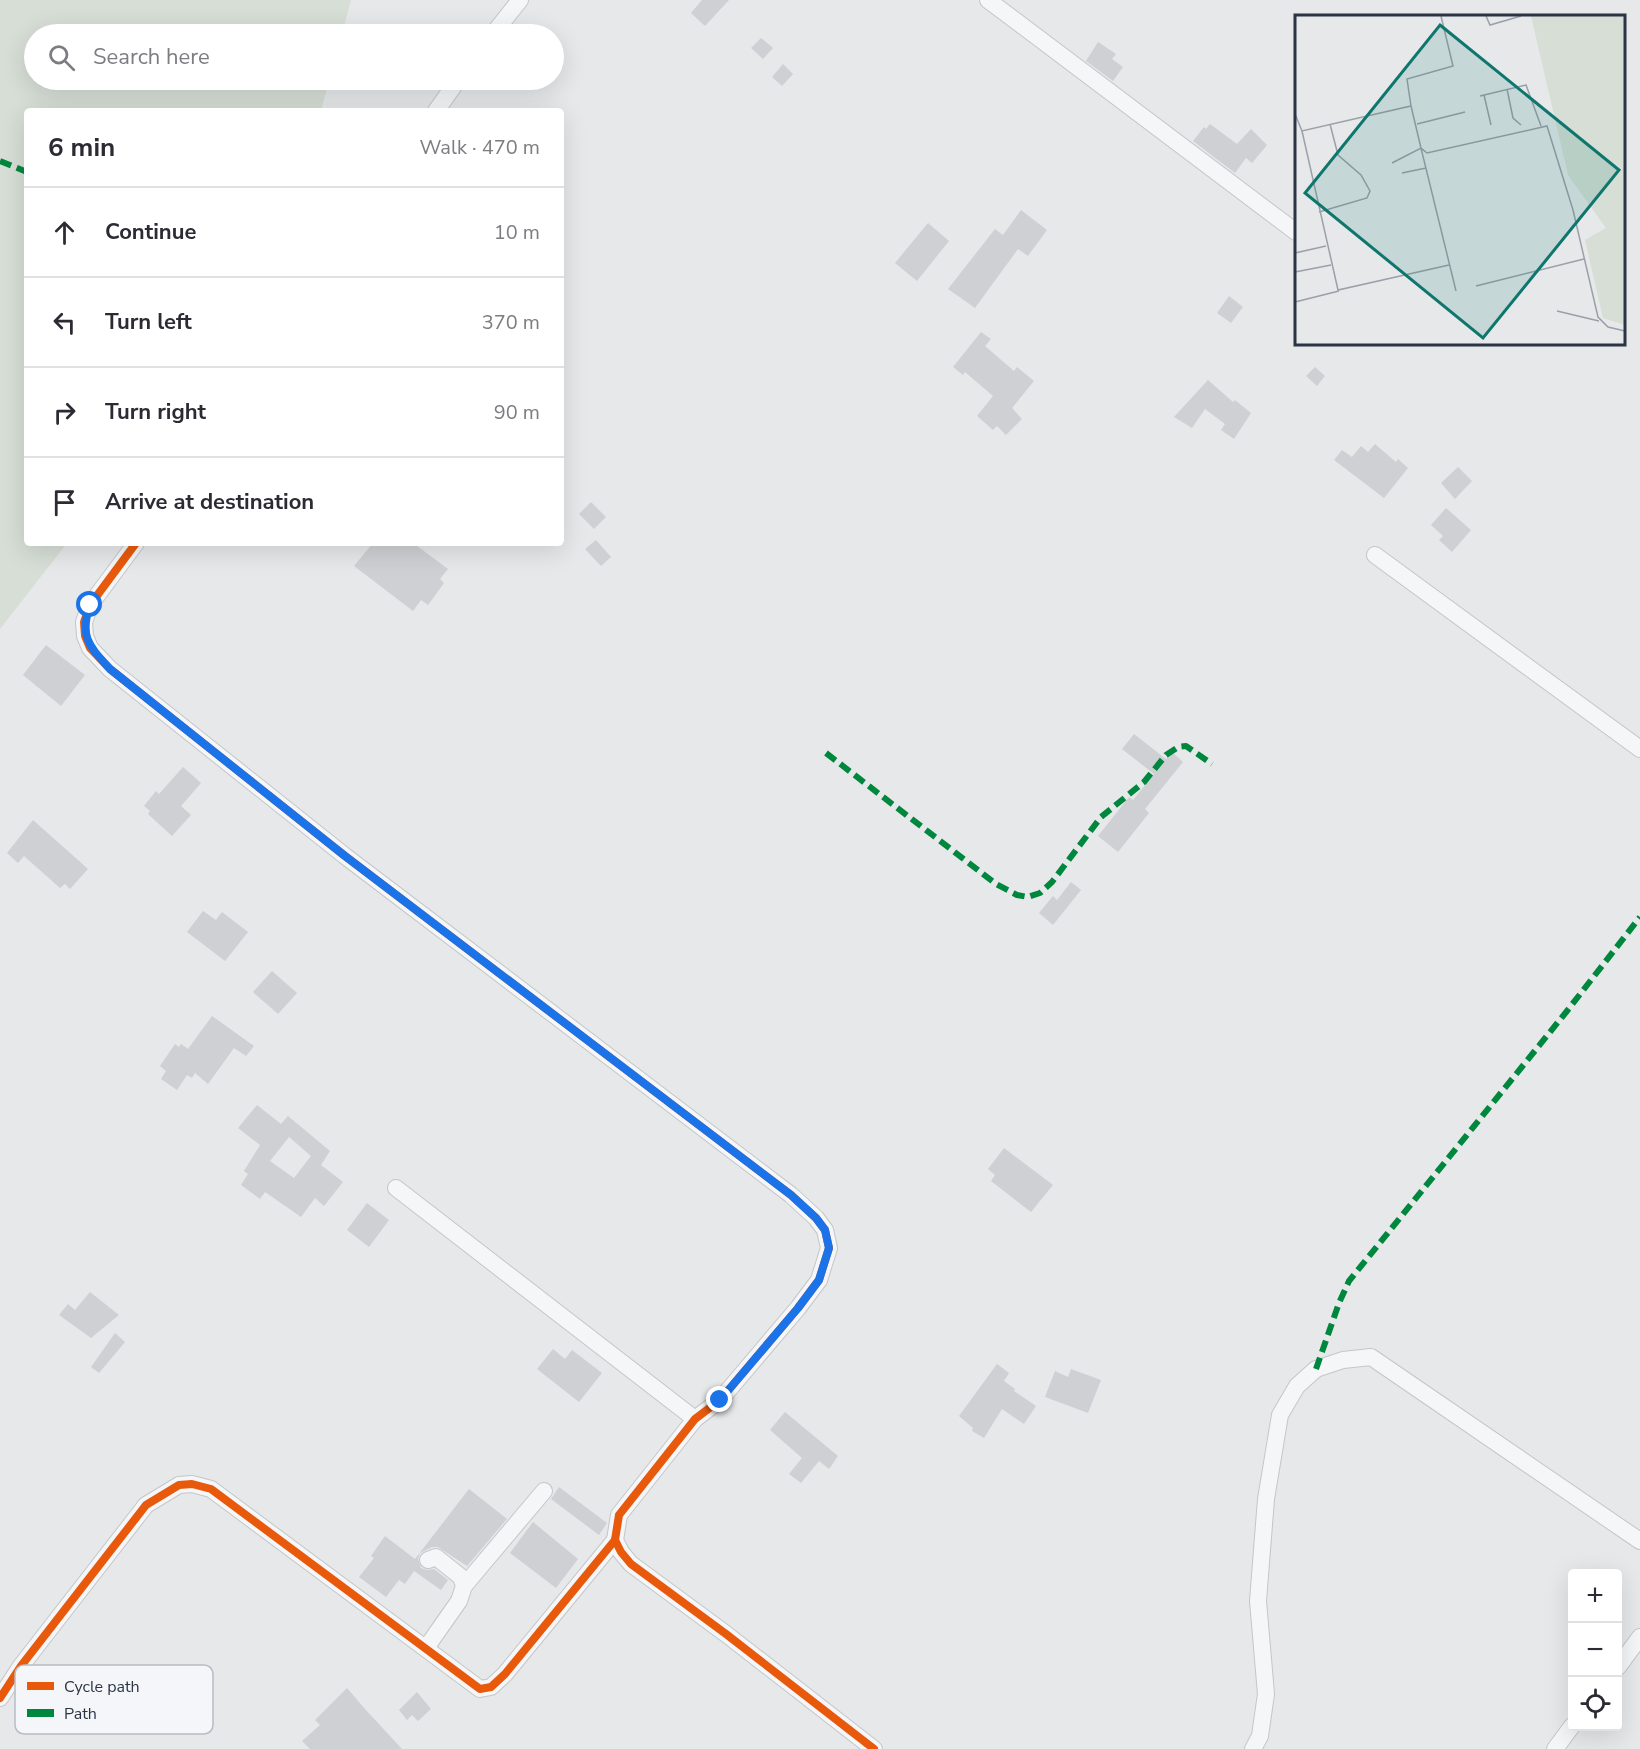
<!DOCTYPE html>
<meta charset="utf-8">
<style>
body{margin:0;font-family:"Nunito Sans",sans-serif;background:#f2f2f3;color:#2b2b33}
.controls{position:absolute;right:18px;bottom:18px;display:grid;overflow:hidden;border-radius:6px;box-shadow:0 6px 24px #0002}
.controls button{width:54px;height:54px;display:grid;place-items:center;padding:0;border:0;border-bottom:2px solid #e1e1e2;background:#fff;color:#2b2b33;font:30px sans-serif}
.stop{position:absolute;width:18px;height:18px;margin:-14px;border:4px solid #1a73e8;border-radius:50%;background:#fff}
.stop.end{background:#1a73e8;border-color:#fff;box-shadow:0 2px 6px #0008}
.list{margin:0;padding:0;list-style:none}
h2{display:flex;justify-content:space-between;align-items:center;height:78px;margin:0;padding:0 24px;font-size:26px}
h2 small{font-size:20px;font-weight:400;color:#7c7c81}
.list li{display:grid;grid-template-columns:39px 1fr auto;gap:18px;align-items:center;box-sizing:border-box;height:90px;padding:0 24px;border-top:2px solid #e1e1e2}
.list b{display:block;font-size:22px;white-space:nowrap}
.list em{font-size:20px;font-style:normal;color:#7c7c81}
.icon{flex:none;width:33px;height:33px;fill:none;stroke:currentColor;stroke-width:2;stroke-linecap:round;stroke-linejoin:round}
.map{position:relative;flex:none;width:1640px;height:1749px;overflow:hidden}
.search{position:absolute;background:#fff;box-shadow:0 6px 24px #0002;left:24px;top:24px;width:540px;height:66px;display:flex;align-items:center;gap:15px;box-sizing:border-box;padding:0 21px;border-radius:33px;color:#7c7c81;font-size:22px}
.panel{position:absolute;background:#fff;box-shadow:0 6px 24px #0002;left:24px;top:108px;width:540px;height:438px;border-radius:6px}
.map>svg:first-child{display:block}
.green{fill:#d6ded6}
.building{fill:#ced0d3;fill-rule:evenodd}
.lines{fill:none;stroke-linecap:round;stroke-linejoin:round}
.minor-casing{stroke:#c4c6c8;stroke-width:18}
.minor{stroke:#f5f6f7;stroke-width:16}
.quiet{stroke:#00873e;stroke-width:6;stroke-dasharray:12 6;stroke-linecap:butt}
.cycleway-casing{stroke:#f4f6f9;stroke-width:11}
.cycleway{stroke:#e8590c;stroke-width:8}
.route{stroke:#1a73e8;stroke-width:8}
.inset-road{fill:none;stroke:#9ba0a8;stroke-width:1.5}
.view{fill:#0f766e;fill-opacity:0.15;stroke:#0f766e;stroke-width:3}
.inset-edge{fill:none;stroke:#2b3445;stroke-width:3}
.key{fill:#f4f6f9;stroke:#b8bcc3;stroke-width:1.5}
.key-label{font-size:16px;fill:#2b3445}
</style>
<div class="map">
<svg width="1640" height="1749" viewBox="0 0 1640 1749">
<rect width="100%" height="100%" fill="#e6e8ea"/>
<!-- green -->
<path class="green" d="M0 0H351L342 34H34V80H329L321 111H27V543H67L0 629Z"/>
<!-- building -->
<g class="building">
<path d="M702 0H729L705 26 691 13Z"/>
<path d="M761 38 773 48 763 59 751 48Z"/>
<path d="M1098 42 1116 54 1112 59 1123 67 1113 81 1086 61Z"/>
<path d="M783 64 793 74 782 86 772 77Z"/>
<path d="M1210 124 1237 144 1251 129 1267 145 1252 163 1246 158 1235 173 1193 141 1204 127 1206 129Z"/>
<path d="M1021 210 1047 230 1028 256 1018 249 975 308 948 289 995 229 1003 235Z"/>
<path d="M928 223 949 241 917 281 895 263Z"/>
<path d="M1229 296 1243 307 1231 323 1217 313Z"/>
<path d="M981 332 991 339 985 346 1014 371 1017 367 1034 381 1012 408 1022 419 1006 435 997 426 993 430 977 416 993 396 965 372 963 375 953 367Z"/>
<path d="M1315 367 1325 376 1317 386 1306 376Z"/>
<path d="M1208 380 1233 402 1235 400 1251 413 1234 439 1221 430 1225 424 1205 409 1192 428 1174 417Z"/>
<path d="M1375 444 1396 462 1398 459 1408 468 1384 498 1334 460 1342 450 1352 457 1361 446 1368 452Z"/>
<path d="M1458 467 1472 481 1455 499 1441 483Z"/>
<path d="M591 502 606 517 594 529 579 514Z"/>
<path d="M1446 508 1471 530 1452 552 1439 540 1443 536 1431 525Z"/>
<path d="M596 540 611 557 601 566 585 549Z"/>
<path d="M373 543H413L448 569 440 579 444 583 428 605 421 600 413 611 354 566Z"/>
<path d="M46 645 85 675 61 706 23 675Z"/>
<path d="M1134 734 1166 759 1172 752 1183 762 1145 809 1149 813 1118 852 1098 836 1129 797 1133 800 1154 774 1122 749Z"/>
<path d="M183 767 201 783 181 806 191 815 172 836 148 814 150 811 144 806 156 791 159 794Z"/>
<path d="M33 820 88 869 70 889 65 884 60 888 24 856 18 863 7 853Z"/>
<path d="M1071 882 1081 890 1053 925 1039 913 1053 896 1057 900Z"/>
<path d="M203 911 216 920 222 912 248 932 225 961 187 932Z"/>
<path d="M272 971 297 993 278 1014 253 992Z"/>
<path d="M212 1016 254 1046 246 1056 234 1048 208 1084 195 1073 192 1078 187 1075 177 1090 161 1079 166 1071 160 1066 175 1044 179 1047 181 1044 188 1049Z"/>
<path d="M257 1105 281 1124 288 1116 330 1151 321 1165 343 1182 324 1206 315 1198 301 1217 265 1192 260 1199 241 1185 248 1174 244 1171 260 1145 238 1128ZM289 1137 311 1156 294 1178 270 1161Z"/>
<path d="M1004 1148 1053 1185 1031 1212 991 1181 995 1175 988 1169Z"/>
<path d="M367 1203 389 1220 369 1247 347 1230Z"/>
<path d="M90 1292 119 1315 91 1338 59 1315 68 1304 75 1310Z"/>
<path d="M115 1333 125 1342 99 1373 91 1367Z"/>
<path d="M553 1349 565 1359 572 1350 602 1373 579 1402 537 1369Z"/>
<path d="M997 1364 1009 1373 1004 1381 1015 1389 1014 1391 1036 1406 1024 1424 1002 1409 984 1438 972 1431 973 1428 959 1416Z"/>
<path d="M1071 1369 1101 1380 1088 1413 1045 1397 1055 1371 1068 1377Z"/>
<path d="M785 1412 838 1456 829 1469 819 1461 801 1483 789 1474 802 1458 770 1430Z"/>
<path d="M559 1487 607 1523 599 1535 551 1499Z"/>
<path d="M469 1489 507 1519 467 1566 438 1547H432L420 1553 418 1559 421 1568 427 1570 434 1569 448 1580 441 1590 414 1571 405 1584 399 1580 386 1597 359 1577 374 1558 371 1556 385 1536 415 1559Z"/>
<path d="M533 1522 578 1559 556 1588 510 1553Z"/>
<path d="M347 1688 365 1709 402 1749H310L302 1741 320 1725 315 1720Z"/>
<path d="M417 1692 431 1709 418 1721 412 1715 407 1720 399 1710Z"/>
</g>
<g class="lines">
<!-- minor casing -->
<g class="minor-casing">
<g id="minor">
<path d="M988 0 1296 232"/>
<path d="M493 34 520 0"/>
<path d="M436 111 458 80"/>
<path d="M136 543 90 605 84 622 85 636 90 648 110 669 345 856 791 1195 816 1218 825 1230 829 1248 819 1280 798 1308 720 1400 695 1419 619 1515 615 1540 621 1552 631 1564 726 1634 874 1749"/>
<path d="M1375 555 1640 749"/>
<path d="M396 1188 695 1419"/>
<path d="M464 1586 544 1491"/>
<path d="M426 1648 459 1601 464 1586 461 1577 436 1557 428 1560"/>
<path d="M1618 1667 1640 1637"/>
<path d="M0 1698 21 1666 146 1505 179 1485 192 1484 211 1489 480 1689 491 1687 505 1674 615 1540"/>
<path d="M1253 1749 1260 1736 1266 1694 1258 1601 1266 1499 1280 1415 1297 1386 1316 1369 1343 1360 1371 1357 1640 1541"/>
<path d="M1555 1749 1572 1726"/>
</g>
</g>
<!-- minor -->
<use href="#minor" class="minor"/>
<!-- quiet -->
<g class="quiet">
<path d="M0 161 27 172"/>
<path d="M826 753 996 884 1017 895 1028 897 1040 893 1052 882 1101 817 1144 782 1166 755 1178 747 1186 746 1212 764"/>
<path d="M1316 1369 1339 1303 1349 1281 1567 1011 1640 917"/>
</g>
<!-- cycleway casing -->
<g class="cycleway-casing">
<g id="cycleway">
<path d="M136 543 90 605 84 622 85 636 90 648 110 669 345 856 791 1195 816 1218 825 1230 829 1248 819 1280 798 1308 720 1400 695 1419 619 1515 615 1540 621 1552 631 1564 726 1634 874 1749"/>
<path d="M0 1698 21 1666 146 1505 179 1485 192 1484 211 1489 480 1689 491 1687 505 1674 615 1540"/>
</g>
</g>
<!-- cycleway -->
<use href="#cycleway" class="cycleway"/>
</g>
<g class="lines">
<!-- route -->
<path class="route" d="M90 605C79 637 89 646 110 669L345 856 791 1195 816 1218 825 1230 829 1248 819 1280 798 1308 720 1400"/>
</g>
<!-- overview -->
<g transform="translate(1295 15)">
<rect width="330" height="330" fill="#e6e8ea"/>
<path d="M236 1H330V310L308 303 290 225 311 213 273 160Z" fill="#d6ded6"/>
<path class="inset-road" d="M191 1 195 10 226 1M212 74 218 103 226 110M189 80 196 110M185 81 231 70 246 111M116 91 112 64 158 51 146 1M0 99 7 116 116 91 126 133 132 138 252 111 278 195 303 302 313 312 330 316M122 109 170 97M7 116 43 275 154 250M97 148 126 133 161 276M107 158 131 153M24 197 72 183 75 176 66 160 43 140 35 109M0 238 31 231M0 257 36 250M181 271 289 244M0 287 44 276M262 296 304 306"/>
<path class="view" d="M145 10 324 155 188 323 10 178Z"/>
<rect width="330" height="330" class="inset-edge"/>
</g>
<!-- legend -->
<rect x="15" y="1665" width="198" height="69" rx="9" class="key"/>
<rect x="27" y="1682" width="27" height="8" fill="#e8590c"/>
<rect x="27" y="1709" width="27" height="8" fill="#00873e"/>
<g class="key-label">
<text x="64" y="1692">Cycle path</text>
<text x="64" y="1719">Path</text>
</g>
</svg>
<div class="controls">
<button>+</button>
<button>−</button>
<button><svg class="icon" aria-label="locate" viewBox="0 0 24 24"><circle cx="12" cy="12" r="6"/><path d="M12 2v4M12 18v4M2 12h4M18 12h4"/></svg></button>
</div>
<div class="stop" style="left:90px;top:605px"></div>
<div class="stop end" style="left:720px;top:1400px"></div>
<div class="search"><svg class="icon" aria-label="search" viewBox="0 0 24 24"><circle cx="10" cy="10" r="6"/><path d="M15 15l6 6"/></svg>Search here</div>
<section class="panel">
<h2>6 min<small>Walk · 470 m</small></h2>
<ul class="list">
<li><svg class="icon" aria-label="ahead" viewBox="0 0 24 24"><path d="M12 20V5M6 11l6-6 6 6"/></svg><div><b>Continue</b></div><em>10 m</em></li>
<li><svg class="icon" aria-label="left" viewBox="0 0 24 24"><path d="M17 20v-9H6M10 6l-5 5 5 5"/></svg><div><b>Turn left</b></div><em>370 m</em></li>
<li><svg class="icon" aria-label="right" viewBox="0 0 24 24"><path d="M7 20v-9h11M14 6l5 5-5 5"/></svg><div><b>Turn right</b></div><em>90 m</em></li>
<li><svg class="icon" aria-label="arrive" viewBox="0 0 24 24"><path d="M6 21V4h12l-3 4 3 4H6"/></svg><div><b>Arrive at destination</b></div></li>
</ul>
</section>
</div>
